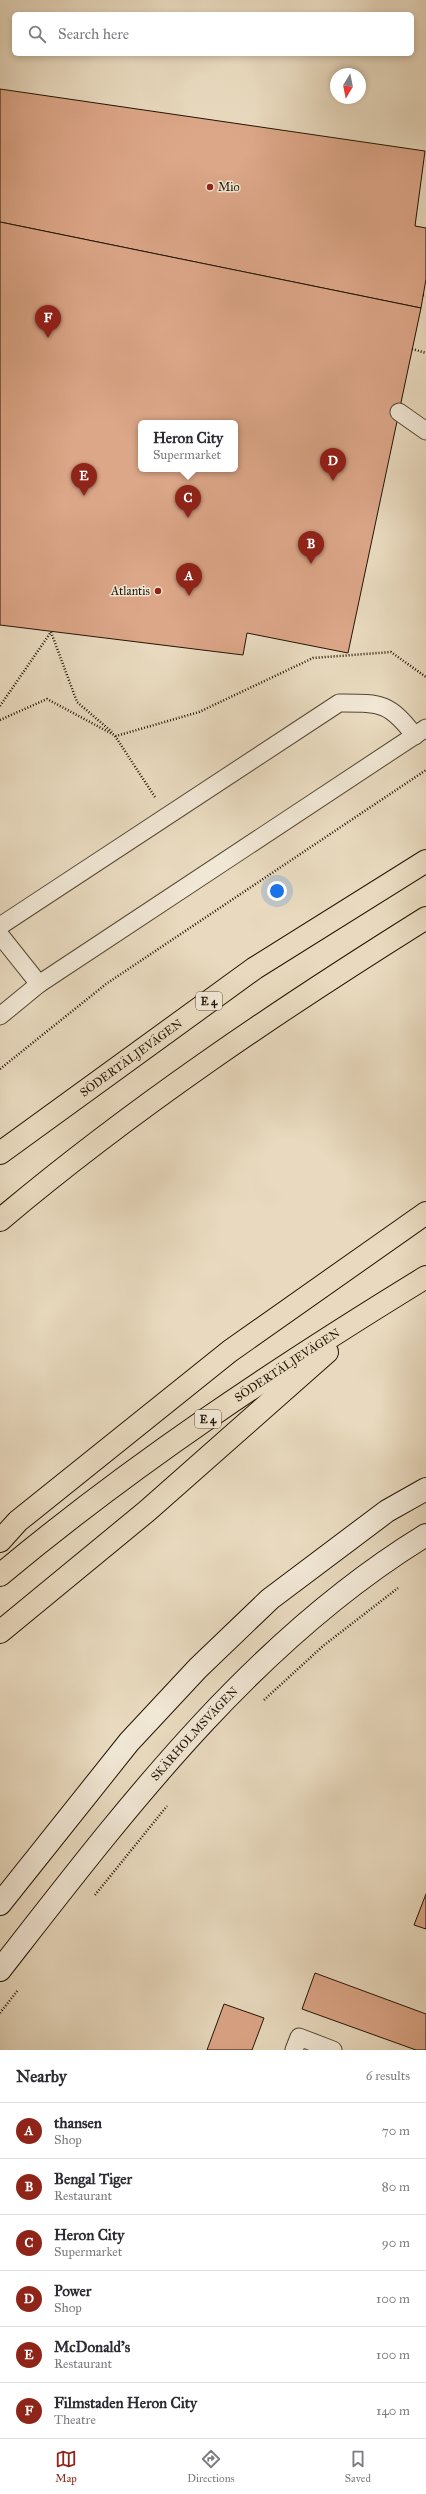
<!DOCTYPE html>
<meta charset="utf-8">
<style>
body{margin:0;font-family:"IM FELL Great Primer",serif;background:#f7f7f7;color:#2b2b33}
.compass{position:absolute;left:330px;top:68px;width:36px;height:36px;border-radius:50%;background:#fff;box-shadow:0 2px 6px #0003;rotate:190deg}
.you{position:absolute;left:277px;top:891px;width:14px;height:14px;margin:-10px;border:3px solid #fff;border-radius:50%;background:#1a73e8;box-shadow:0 0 0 6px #1a73e833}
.badge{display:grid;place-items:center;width:26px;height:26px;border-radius:50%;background:#8f2418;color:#fff;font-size:13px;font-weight:700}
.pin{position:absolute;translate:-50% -33px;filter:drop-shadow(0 1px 2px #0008)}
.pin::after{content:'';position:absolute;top:21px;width:14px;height:12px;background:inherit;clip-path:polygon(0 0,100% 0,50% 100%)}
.popup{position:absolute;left:138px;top:420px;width:100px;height:52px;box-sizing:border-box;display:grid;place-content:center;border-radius:6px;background:#fff;filter:drop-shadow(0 1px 3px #0005);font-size:13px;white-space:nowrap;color:#7c7c81}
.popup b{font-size:15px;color:#2b2b33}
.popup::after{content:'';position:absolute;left:50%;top:100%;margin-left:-8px;border:8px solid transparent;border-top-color:#fff}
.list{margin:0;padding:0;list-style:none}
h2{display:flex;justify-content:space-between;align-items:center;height:52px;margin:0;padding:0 16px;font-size:17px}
h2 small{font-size:13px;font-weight:400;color:#7c7c81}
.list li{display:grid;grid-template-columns:26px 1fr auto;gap:12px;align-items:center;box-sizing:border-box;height:56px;padding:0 16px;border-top:1px solid #e1e1e2}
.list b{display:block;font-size:15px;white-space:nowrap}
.list p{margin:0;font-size:13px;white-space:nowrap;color:#7c7c81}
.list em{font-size:13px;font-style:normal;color:#7c7c81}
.icon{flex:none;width:22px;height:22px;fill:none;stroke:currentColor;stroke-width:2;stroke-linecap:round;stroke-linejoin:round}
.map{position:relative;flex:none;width:426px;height:2050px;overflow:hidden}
.search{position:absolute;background:#fff;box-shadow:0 2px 6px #0003;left:12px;right:12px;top:12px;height:44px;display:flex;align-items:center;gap:10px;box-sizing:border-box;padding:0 14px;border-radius:6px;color:#7c7c81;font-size:15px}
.sheet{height:388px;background:#fff}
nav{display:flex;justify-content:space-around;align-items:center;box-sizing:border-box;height:56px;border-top:1px solid #e1e1e2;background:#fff;font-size:11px;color:#7c7c81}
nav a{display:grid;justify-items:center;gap:2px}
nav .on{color:#8f2418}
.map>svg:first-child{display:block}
.building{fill:#dca688;stroke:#221504;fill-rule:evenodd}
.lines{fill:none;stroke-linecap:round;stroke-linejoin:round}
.lane-casing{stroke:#544633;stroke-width:19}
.secondary-casing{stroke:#221504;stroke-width:24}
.highway-casing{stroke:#221504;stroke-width:24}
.path{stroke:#221504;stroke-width:2.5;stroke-dasharray:1 2;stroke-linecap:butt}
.lane{stroke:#f1e7d5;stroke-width:17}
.secondary{stroke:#f1e7d5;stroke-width:22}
.highway{stroke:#e9dabf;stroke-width:22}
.poi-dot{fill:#8f2418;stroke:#f1e7d5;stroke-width:1.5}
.labels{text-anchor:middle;stroke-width:3;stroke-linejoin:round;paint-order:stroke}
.shield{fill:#f1e7d5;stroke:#605443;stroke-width:1}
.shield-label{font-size:11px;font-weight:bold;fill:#221504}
.poi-label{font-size:12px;fill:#221504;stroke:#f1e7d5;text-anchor:start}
.street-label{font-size:12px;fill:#221504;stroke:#f1e7d5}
</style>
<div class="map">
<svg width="426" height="2050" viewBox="0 0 426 2050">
<rect width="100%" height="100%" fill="#e9dabf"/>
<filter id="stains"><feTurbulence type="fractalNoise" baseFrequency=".005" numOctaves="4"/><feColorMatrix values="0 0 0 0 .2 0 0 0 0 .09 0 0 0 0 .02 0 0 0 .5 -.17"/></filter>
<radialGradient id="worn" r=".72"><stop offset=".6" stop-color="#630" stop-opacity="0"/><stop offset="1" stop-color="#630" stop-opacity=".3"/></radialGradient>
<!-- building -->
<g class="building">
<path d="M0 89 425 151 415 226 426 228V279L421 308 0 222Z"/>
<path d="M0 222 421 308 348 653 247 633 243 655 0 625ZM141 423H235V469H141Z"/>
<path d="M426 1894V1929L414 1925Z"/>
<path d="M315 1973 426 2014V2050H416L302 2009Z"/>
<path d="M224 2004 264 2018 252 2050H207Z"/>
</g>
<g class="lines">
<!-- lane casing -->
<g class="lane-casing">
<g id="lane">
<path d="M399 412 426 431"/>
<path d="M0 926 339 703C381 703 389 702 415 736"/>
<path d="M0 935 39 984"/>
<path d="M0 1016 39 984 426 728"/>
<path d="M294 2050 299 2037 333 2050"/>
</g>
</g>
<!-- secondary casing -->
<g class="secondary-casing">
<g id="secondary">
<path d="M0 1904 129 1742 198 1668 270 1599 387 1511 426 1489"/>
<path id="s1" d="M0 1970C124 1811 251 1642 426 1535"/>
</g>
</g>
<!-- highway casing -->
<g class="highway-casing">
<g id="highway">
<path id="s2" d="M0 1153 255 968 426 861"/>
<path d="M0 1220C133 1108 279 1010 426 918"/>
<path d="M0 1541 18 1521 230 1351 426 1213"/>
<path id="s3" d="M0 1575C133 1464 279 1367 426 1277"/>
<path d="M0 1632 147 1511 327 1352"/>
</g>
</g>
<!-- path -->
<g class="path">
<path d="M423 295 426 296"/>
<path d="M412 349 426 353"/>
<path d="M51 632 77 702 112 732"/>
<path d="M0 706 51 632"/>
<path d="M0 720 47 699 116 736 199 712 313 658 391 652 426 677"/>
<path d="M115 736 155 797"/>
<path d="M0 1069 106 984 426 770"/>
<path d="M264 1700 323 1646 398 1588"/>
<path d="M95 1895 167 1806"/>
<path d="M0 2013 18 1990"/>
</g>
<!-- lane -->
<use href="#lane" class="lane"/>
<!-- secondary -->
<use href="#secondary" class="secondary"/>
<!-- highway -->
<use href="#highway" class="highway"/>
</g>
<!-- markers -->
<g class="poi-dot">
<circle cx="210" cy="187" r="4"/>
<circle cx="158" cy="591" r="4"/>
</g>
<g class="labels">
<!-- shield labels -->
<g class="shield">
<rect x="196" y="992" width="26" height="18" rx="3"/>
<rect x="195" y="1410" width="26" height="18" rx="3"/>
</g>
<g class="shield-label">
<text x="209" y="1005">E 4</text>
<text x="208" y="1423">E 4</text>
</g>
<!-- poi labels -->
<g class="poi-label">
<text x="218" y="191">Mio</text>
<text x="150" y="595" text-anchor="end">Atlantis</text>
</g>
<!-- street labels -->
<g class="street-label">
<text dy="4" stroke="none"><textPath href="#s2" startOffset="162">SÖDERTÄLJEVÄGEN</textPath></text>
<text dy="4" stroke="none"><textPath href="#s3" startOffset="356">SÖDERTÄLJEVÄGEN</textPath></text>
<text dy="4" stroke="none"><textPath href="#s1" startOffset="306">SKÄRHOLMSVÄGEN</textPath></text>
</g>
</g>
<rect width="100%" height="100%" filter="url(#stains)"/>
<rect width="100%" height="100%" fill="url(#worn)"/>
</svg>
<svg class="compass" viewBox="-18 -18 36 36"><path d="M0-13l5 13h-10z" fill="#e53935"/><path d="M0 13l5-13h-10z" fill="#7c7c81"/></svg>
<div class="you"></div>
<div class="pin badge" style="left:189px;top:596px">A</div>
<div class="pin badge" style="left:311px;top:564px">B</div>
<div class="pin badge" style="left:188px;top:518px">C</div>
<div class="popup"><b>Heron City</b>Supermarket</div>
<div class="pin badge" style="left:333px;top:481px">D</div>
<div class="pin badge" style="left:84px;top:496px">E</div>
<div class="pin badge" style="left:48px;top:338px">F</div>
<div class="search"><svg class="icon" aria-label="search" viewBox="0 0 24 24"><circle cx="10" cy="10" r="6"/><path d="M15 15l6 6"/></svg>Search here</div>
</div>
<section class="sheet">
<h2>Nearby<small>6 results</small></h2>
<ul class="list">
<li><span class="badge">A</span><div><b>thansen</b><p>Shop</p></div><em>70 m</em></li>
<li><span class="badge">B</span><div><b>Bengal Tiger</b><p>Restaurant</p></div><em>80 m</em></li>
<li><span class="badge">C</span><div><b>Heron City</b><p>Supermarket</p></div><em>90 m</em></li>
<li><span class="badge">D</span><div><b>Power</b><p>Shop</p></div><em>100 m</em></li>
<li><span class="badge">E</span><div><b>McDonald's</b><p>Restaurant</p></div><em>100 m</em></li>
<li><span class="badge">F</span><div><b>Filmstaden Heron City</b><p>Theatre</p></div><em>140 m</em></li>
</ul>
</section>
<nav>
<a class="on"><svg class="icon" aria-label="map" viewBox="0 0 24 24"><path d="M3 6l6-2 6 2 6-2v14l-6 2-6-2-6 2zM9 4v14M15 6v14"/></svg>Map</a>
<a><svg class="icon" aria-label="directions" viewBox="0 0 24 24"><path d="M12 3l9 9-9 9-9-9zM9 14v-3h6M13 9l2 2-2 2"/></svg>Directions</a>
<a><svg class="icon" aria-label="saved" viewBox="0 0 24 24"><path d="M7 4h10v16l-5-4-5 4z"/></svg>Saved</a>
</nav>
